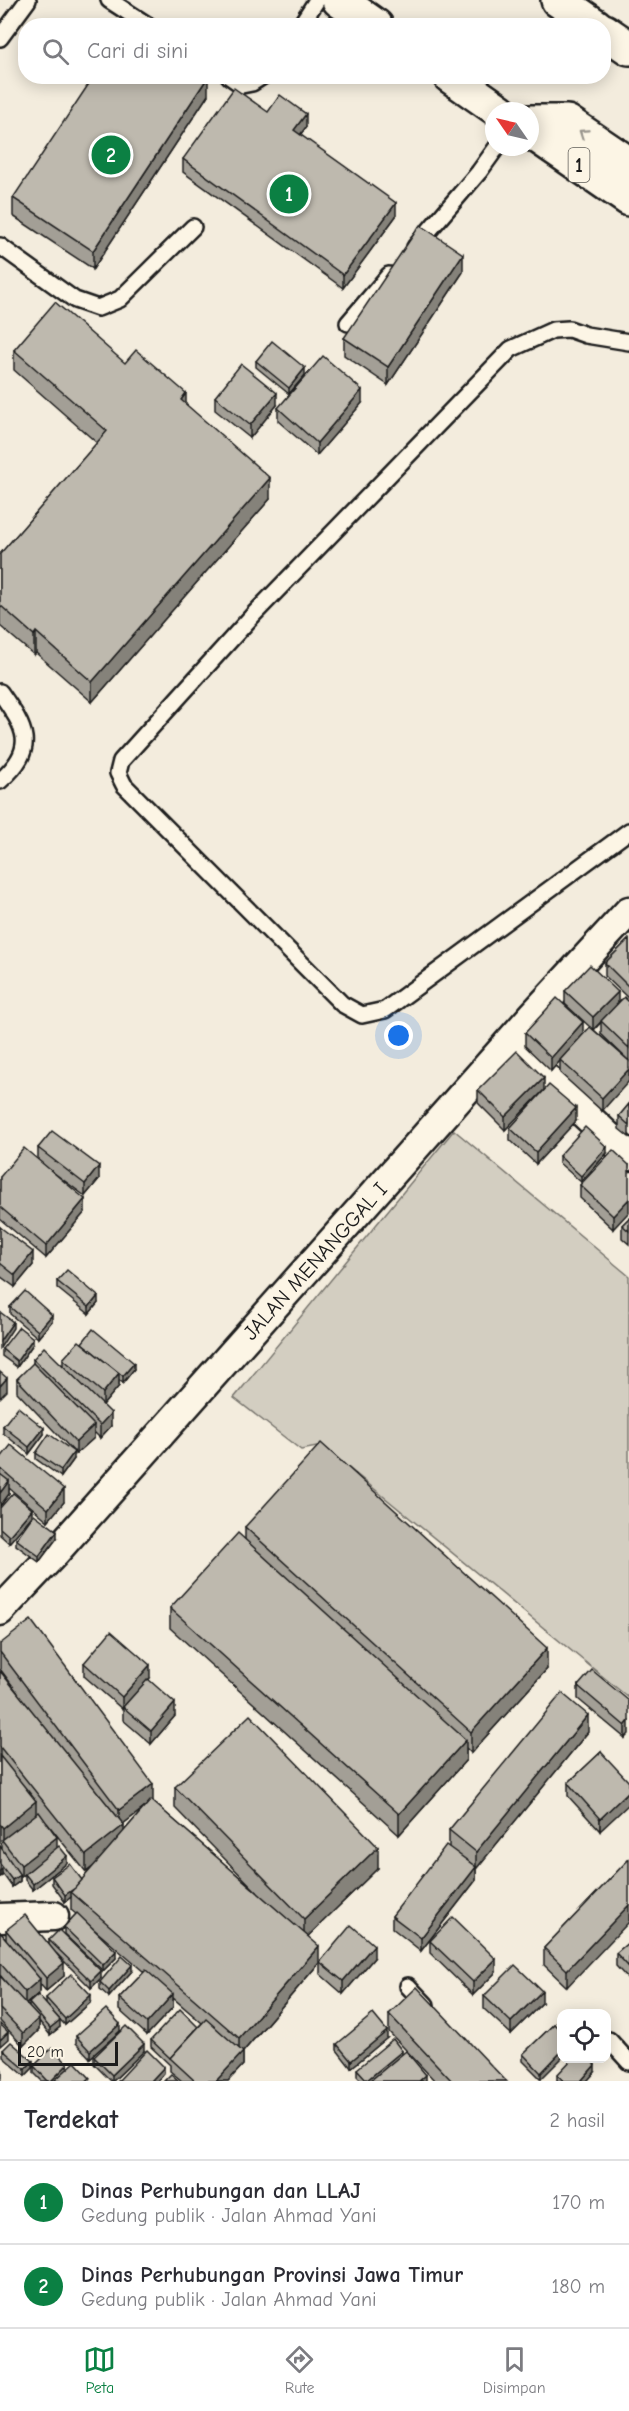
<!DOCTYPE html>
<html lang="id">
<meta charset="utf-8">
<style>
body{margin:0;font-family:"Comic Neue",sans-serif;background:#f2f2f3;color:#2b2b33}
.controls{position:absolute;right:18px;bottom:18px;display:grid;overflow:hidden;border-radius:12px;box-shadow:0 3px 15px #0003}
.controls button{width:54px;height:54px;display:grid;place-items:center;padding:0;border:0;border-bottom:2px solid #e1e1e2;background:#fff;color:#2b2b33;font:30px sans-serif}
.compass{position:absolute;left:485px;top:102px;width:54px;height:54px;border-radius:50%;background:#fff;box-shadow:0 3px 15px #0003;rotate:304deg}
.scale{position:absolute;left:18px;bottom:15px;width:100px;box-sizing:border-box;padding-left:6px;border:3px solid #1c1c1c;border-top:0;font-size:16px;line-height:21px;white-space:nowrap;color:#1c1c1c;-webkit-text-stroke:4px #fcf5e5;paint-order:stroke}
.you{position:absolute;left:399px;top:1036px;width:21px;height:21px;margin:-15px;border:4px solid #fff;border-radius:50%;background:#1a73e8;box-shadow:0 0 0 9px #1a73e833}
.badge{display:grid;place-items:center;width:39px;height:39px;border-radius:50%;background:#0b8043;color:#fff;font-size:20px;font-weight:700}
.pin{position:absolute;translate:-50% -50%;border:3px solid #fff;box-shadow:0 2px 6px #0006}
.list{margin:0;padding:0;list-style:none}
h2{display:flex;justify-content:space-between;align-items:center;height:78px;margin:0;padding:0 24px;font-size:26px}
h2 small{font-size:20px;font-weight:400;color:#7c7c81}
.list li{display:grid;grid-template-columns:39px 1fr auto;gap:18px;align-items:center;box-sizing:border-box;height:84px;padding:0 24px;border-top:2px solid #e1e1e2}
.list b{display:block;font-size:22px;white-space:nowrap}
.list p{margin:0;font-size:20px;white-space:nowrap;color:#7c7c81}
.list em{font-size:20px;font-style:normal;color:#7c7c81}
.icon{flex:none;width:33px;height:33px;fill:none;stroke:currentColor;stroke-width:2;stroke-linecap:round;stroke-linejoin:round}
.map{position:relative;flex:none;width:629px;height:2081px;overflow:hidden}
.search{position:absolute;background:#fff;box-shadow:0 3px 15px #0003;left:18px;right:18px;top:18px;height:66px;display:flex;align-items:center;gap:15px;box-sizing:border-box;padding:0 21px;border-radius:24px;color:#7c7c81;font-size:22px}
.sheet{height:246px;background:#fff}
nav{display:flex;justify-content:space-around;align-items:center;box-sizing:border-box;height:84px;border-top:2px solid #e1e1e2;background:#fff;font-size:16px;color:#7c7c81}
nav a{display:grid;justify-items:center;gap:3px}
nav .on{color:#0b8043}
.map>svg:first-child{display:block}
.green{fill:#d3cec1;stroke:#78756e;stroke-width:1.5}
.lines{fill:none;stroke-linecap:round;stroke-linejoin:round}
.service-casing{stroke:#1c1c1c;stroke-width:20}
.minor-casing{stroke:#1c1c1c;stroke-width:33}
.trunk-casing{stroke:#1c1c1c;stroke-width:38}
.service{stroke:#fcf5e5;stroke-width:15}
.minor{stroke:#fcf5e5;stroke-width:28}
.trunk{stroke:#fcf5e5;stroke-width:33}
.wall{fill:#a39f96;stroke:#1c1c1c;stroke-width:1.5;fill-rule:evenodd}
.shaded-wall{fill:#85827a;stroke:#1c1c1c;stroke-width:1.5}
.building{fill:#beb9ae;stroke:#1c1c1c;stroke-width:1.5}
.oneway{stroke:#97938b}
.labels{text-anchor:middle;stroke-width:4.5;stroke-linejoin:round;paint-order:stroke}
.shield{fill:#fcf5e5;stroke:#5f5d58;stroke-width:1.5}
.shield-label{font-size:20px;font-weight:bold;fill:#1c1c1c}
.street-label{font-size:21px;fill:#1c1c1c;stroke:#fcf5e5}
</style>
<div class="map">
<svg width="629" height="2081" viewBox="0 0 629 2081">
<rect width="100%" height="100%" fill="#f3ecdd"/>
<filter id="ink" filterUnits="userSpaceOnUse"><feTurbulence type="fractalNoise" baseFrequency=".0167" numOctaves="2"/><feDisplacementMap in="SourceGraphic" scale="12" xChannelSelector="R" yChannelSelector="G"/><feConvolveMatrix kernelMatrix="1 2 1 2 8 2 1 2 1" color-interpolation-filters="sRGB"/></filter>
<g filter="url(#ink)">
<!-- green -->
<path class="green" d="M454 1130 629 1276V1698L322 1446 301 1450 234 1398Z"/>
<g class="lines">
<!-- service casing -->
<g class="service-casing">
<g id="service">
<path d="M109 0 149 26"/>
<path d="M300 26 317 0"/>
<path d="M0 38 28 0"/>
<path d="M229 76 242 85 252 83 263 76"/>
<path d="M0 246 75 300 98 308 120 299 193 227"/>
<path d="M415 247 479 172 497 147"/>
<path d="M348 323 389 275"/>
<path d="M629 342 586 335 569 329 553 330 511 349 254 614 121 761 118 773 124 785 342 1004 362 1015 385 1010 629 831"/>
<path d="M0 692C25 728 39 747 0 781"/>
<path d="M408 1986 426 2005"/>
<path d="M609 2040 629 2062"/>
</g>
</g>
<!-- minor casing -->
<g class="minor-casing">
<g id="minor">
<path d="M509 1043 629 1156"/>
<path d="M0 1611 53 1555 533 1015 629 911"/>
<path d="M0 1918 54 1916"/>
</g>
</g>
<!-- trunk casing -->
<g class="trunk-casing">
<g id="trunk">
<path d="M339 0 376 26"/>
<path d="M558 0 596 26"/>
<path d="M604 31 629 48"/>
<path d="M450 76 500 111"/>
<path d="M530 122H567L629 164"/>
<path d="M530 131 629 199"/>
</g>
</g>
<!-- service -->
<use href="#service" class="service"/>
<!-- minor -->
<use href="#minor" class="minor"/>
<!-- trunk -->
<use href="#trunk" class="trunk"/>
</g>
<!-- wall -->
<g class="wall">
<path d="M208 95 93 269 13 216V198Z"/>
<path d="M268 112 306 127 300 135 396 216 343 288 183 172V159Z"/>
<path d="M463 272 388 385 344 355V338Z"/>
<path d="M14 350 125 363 186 405 270 499 92 702 36 653 34 655 0 626V554L97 443 14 370Z"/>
<path d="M256 361 305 375 289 394 256 367Z"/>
<path d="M215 397 277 405 250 438 215 410Z"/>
<path d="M362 403 317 455 278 421V408Z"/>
<path d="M629 939V999L605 976V963Z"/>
<path d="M565 991 618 1004 594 1030 629 1061 602 1111 560 1073V1060L551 1071 525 1046V1033L583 1035 590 1027 565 1004Z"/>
<path d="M629 1002V1061L601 1034V1021Z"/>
<path d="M478 1090H544L505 1130 478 1103Z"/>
<path d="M629 1104V1137L619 1129V1116Z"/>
<path d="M576 1121 536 1164 510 1140V1128Z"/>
<path d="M38 1148 99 1179 85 1196 50 1170 85 1212 46 1258 0 1219V1177L38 1160Z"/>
<path d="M607 1153 581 1182 559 1163V1156Z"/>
<path d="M629 1165 613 1229 580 1198V1185Z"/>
<path d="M629 1218V1244L622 1238V1225Z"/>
<path d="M0 1227 33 1265 15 1287 0 1276Z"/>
<path d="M57 1281 98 1303 89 1314 57 1288Z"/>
<path d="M10 1307 52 1321 38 1338 10 1314Z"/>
<path d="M82 1343 134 1369 123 1383 119 1380V1386L103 1405 111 1426 100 1438 94 1432V1438L76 1454 17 1392V1379L33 1364V1359L63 1365V1359Z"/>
<path d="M33 1344 17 1367 2 1356V1349Z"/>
<path d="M3 1426 44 1434 29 1454 3 1433Z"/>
<path d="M36 1453 74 1459 61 1477 36 1459Z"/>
<path d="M0 1459 64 1502 48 1521 9 1488V1494L0 1506Z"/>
<path d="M0 1508 32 1516 9 1543 0 1535Z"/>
<path d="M245 1527 547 1669 471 1753 466 1748V1760L399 1835 170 1628V1608L245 1540Z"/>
<path d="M57 1538 39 1562 16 1545V1539Z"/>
<path d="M0 1644 153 1801H152L258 1893 175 1808V1787L378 1868 308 1936 319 1963 243 2052V2065L228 2081H182L170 2071V2065L151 2047V2040L198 2027 202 2023 173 1998V2007L147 2035 119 2010V1998L144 1972 89 1925 116 1958 103 1971 64 1934V1927L76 1914 71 1910V1897L65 1902 52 1884V1877L82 1880 93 1867 86 1872 47 1823 57 1848 67 1863 33 1890 25 1880V1874L21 1877 20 1876V1881L12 1887 2 1873V1876L0 1877V1846L2 1850V1845L0 1842V1671L18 1693 0 1669ZM144 1808 124 1831 123 1824Z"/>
<path d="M84 1663 150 1678 148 1680 175 1716 151 1744 123 1720V1707L122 1709 84 1676Z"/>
<path d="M578 1686 629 1701 625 1738 578 1699Z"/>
<path d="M588 1732 476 1869V1880L421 1951 392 1928V1916L449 1847V1830Z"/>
<path d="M601 1752 600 1831 568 1796V1783Z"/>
<path d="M629 1859 567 1987 544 1965V1948Z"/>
<path d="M6 1930 49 1945V1940L101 1978 91 1988 58 1955 64 1976 46 1991 40 1984V1992L26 2004 29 2007V2003L46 2004V1998L91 2002 65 2025 46 2005 60 2027 50 2035 39 2021V2030L23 2046 0 2021V1976L8 1985 0 1975V1932L6 1939Z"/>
<path d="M430 1941 496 1972 473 1995 430 1953Z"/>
<path d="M629 1942V1980L616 1966V1953Z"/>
<path d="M374 1958 343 1994 320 1974V1962Z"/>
<path d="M132 1971 109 1997 100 1989V1982Z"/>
<path d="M484 1996 542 2003 511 2034 484 2009Z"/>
<path d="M389 2014 506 2081H435L389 2032Z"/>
<path d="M554 2024 541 2079 523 2061V2054Z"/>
<path d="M120 2031 90 2058 76 2043V2036Z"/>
<path d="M387 2038 351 2068 337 2050V2044Z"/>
<path d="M3 2050 33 2068 25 2076 3 2057Z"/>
<path d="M144 2051 113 2081H111L94 2064V2057Z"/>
<path d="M402 2054 426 2081H362L357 2076V2069Z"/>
<path d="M34 2066 68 2068 90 2081H42L34 2073Z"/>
<path d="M595 2072 587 2081H557V2075Z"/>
</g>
<!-- shaded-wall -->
<g class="shaded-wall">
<path d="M208 77V95L93 269V251Z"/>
<path d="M306 114V127L294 143V130Z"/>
<path d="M396 203V216L343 288V275Z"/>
<path d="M463 254V272L388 385V367Z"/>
<path d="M305 368V375L289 394V388Z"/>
<path d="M362 390V403L317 455V443Z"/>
<path d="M186 393V414L181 400Z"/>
<path d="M277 393V405L250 438V425Z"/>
<path d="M270 478V499L92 702V682Z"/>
<path d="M36 632V653L34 655V635Z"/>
<path d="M618 992V1004L593 1030V1017Z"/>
<path d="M583 1022V1035L551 1071V1058Z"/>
<path d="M629 1069V1081L602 1111V1098Z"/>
<path d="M544 1078V1090L505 1130V1117Z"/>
<path d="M576 1108V1121L536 1164V1152Z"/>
<path d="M607 1147V1153L581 1182V1176Z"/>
<path d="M99 1166V1179L85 1196V1184Z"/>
<path d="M85 1199V1212L46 1258V1246Z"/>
<path d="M629 1199V1212L613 1229V1216Z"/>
<path d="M33 1252V1265L15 1287V1275Z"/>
<path d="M98 1296V1303L89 1314V1307Z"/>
<path d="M52 1315V1321L38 1338V1331Z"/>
<path d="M13 1322V1328L0 1348V1341Z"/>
<path d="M33 1338V1344L17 1367V1361Z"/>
<path d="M134 1363V1369L123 1383V1376Z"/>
<path d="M119 1373V1386L103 1405V1393Z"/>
<path d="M7 1378V1391L0 1398V1386Z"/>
<path d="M111 1413V1426L100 1438V1425Z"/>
<path d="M94 1425V1438L76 1454V1442Z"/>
<path d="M44 1428V1434L29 1454V1447Z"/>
<path d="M74 1452V1459L61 1477V1470Z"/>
<path d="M9 1481V1494L0 1506V1493Z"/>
<path d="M64 1489V1502L48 1521V1509Z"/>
<path d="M32 1509V1516L9 1543V1536Z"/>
<path d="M57 1531V1538L39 1562V1556Z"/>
<path d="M547 1648V1669L471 1753V1732Z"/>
<path d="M150 1665V1678L122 1709V1697Z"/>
<path d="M175 1703V1716L151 1744V1731Z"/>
<path d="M588 1715V1732L476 1869V1880L421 1951V1938L476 1867V1852Z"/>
<path d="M629 1721V1734L625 1738V1726Z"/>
<path d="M466 1740V1760L399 1835V1814Z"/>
<path d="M153 1784V1801L119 1827V1810Z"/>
<path d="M629 1791V1804L600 1831V1819Z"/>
<path d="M36 1801V1818L3 1841V1828Z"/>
<path d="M124 1825V1843L86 1872V1855Z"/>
<path d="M57 1837V1849L21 1877V1865Z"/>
<path d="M378 1847V1868L304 1940V1919Z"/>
<path d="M67 1856V1863L33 1890V1884Z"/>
<path d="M2 1869V1876L0 1877V1871Z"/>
<path d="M20 1875V1881L12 1887V1880Z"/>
<path d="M83 1882 71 1892V1897L65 1902V1895Z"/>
<path d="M629 1905V1922L567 1987V1970Z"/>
<path d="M374 1945V1958L343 1994V1981Z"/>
<path d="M319 1946V1963L241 2054 243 2052V2065L228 2081H216L239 2056V2038Z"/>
<path d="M116 1951V1958L103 1971V1965Z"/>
<path d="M496 1959V1972L473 1995V1982Z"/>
<path d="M64 1963V1976L46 1991V1978Z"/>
<path d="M132 1965V1971L109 1997V1991Z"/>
<path d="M101 1971V1978L91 1988V1981Z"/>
<path d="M40 1979V1992L25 2005V1992Z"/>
<path d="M542 1991V2003L511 2034V2022Z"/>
<path d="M173 1994V2007L147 2035V2023Z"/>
<path d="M91 1995V2002L65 2025V2019Z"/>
<path d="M39 2018V2030L23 2046V2033Z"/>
<path d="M60 2020V2027L50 2035V2028Z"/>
<path d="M120 2024V2031L90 2058V2051Z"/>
<path d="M387 2031V2038L351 2068V2061Z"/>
<path d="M8 2032V2039L0 2046V2040Z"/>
<path d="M144 2044V2051L113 2081H112V2075Z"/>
<path d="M402 2051V2058L374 2081H367V2080Z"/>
<path d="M561 2052 562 2058 541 2079V2073Z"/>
<path d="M33 2061V2068L25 2076V2069Z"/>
<path d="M68 2064V2071L58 2081H51Z"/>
<path d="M595 2065V2072L587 2081H581Z"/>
<path d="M164 2067V2073L157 2081H151Z"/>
<path d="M2 2071V2078L0 2080V2074Z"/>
<path d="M426 2075V2081H419Z"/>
</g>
<!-- building -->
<g class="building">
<path d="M94 76H207L208 77 93 251 13 198Z"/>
<path d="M234 88 268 112 280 95 306 114 294 130 396 203 343 275 183 159Z"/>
<path d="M420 225 463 254 388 367 344 338Z"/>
<path d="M55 302 125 363 136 350 186 393 181 400 270 478 92 682 36 632 34 635 0 605V554L107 431 14 350Z"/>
<path d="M272 341 305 368 289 388 256 361Z"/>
<path d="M323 356 362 390 317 443 278 408Z"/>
<path d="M241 364 277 393 250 425 215 397Z"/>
<path d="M629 939V987L605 963Z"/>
<path d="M590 965 618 992 593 1017 565 991Z"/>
<path d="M624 997 629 1002V1048L601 1021Z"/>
<path d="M557 998 583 1022 551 1058 525 1033Z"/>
<path d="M590 1027 629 1061V1069L602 1098 560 1060Z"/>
<path d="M517 1051 544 1078 505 1117 478 1090Z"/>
<path d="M549 1085 576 1108 536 1152 510 1128Z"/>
<path d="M629 1104V1125L619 1116Z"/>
<path d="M585 1127 607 1147 581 1176 559 1156Z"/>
<path d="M52 1131 99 1166 85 1184 38 1148Z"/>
<path d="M24 1148 85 1199 46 1246 0 1207V1177Z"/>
<path d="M613 1150 629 1165V1199L613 1216 580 1185Z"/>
<path d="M629 1218V1231L622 1225Z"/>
<path d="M0 1227 33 1252 15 1275 0 1263Z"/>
<path d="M67 1270 98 1296 89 1307 57 1281Z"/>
<path d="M25 1291 52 1315 38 1331 10 1307Z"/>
<path d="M0 1312 13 1322 0 1341Z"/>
<path d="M19 1327 33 1338 17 1361 2 1349Z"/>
<path d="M93 1329 134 1363 123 1376 82 1343Z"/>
<path d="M79 1341 119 1373 103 1393 63 1359Z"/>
<path d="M44 1347 111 1413 100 1425 33 1359Z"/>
<path d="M33 1363 94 1425 76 1442 17 1379Z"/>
<path d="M0 1372 7 1378 0 1386Z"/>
<path d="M18 1407 44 1428 29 1447 3 1426Z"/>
<path d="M49 1434 74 1452 61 1470 36 1453Z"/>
<path d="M321 1443 547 1648 471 1732 245 1527Z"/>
<path d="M11 1445 64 1489 48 1509 0 1468V1459Z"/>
<path d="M0 1474 9 1481 0 1493Z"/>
<path d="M13 1493 32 1509 9 1536 0 1528V1508Z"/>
<path d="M34 1514 57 1531 39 1556 16 1539Z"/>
<path d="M238 1533 466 1740 399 1814 170 1608Z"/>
<path d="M31 1620 153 1784 119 1810 0 1652V1644Z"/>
<path d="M111 1631 150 1665 122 1697 84 1663Z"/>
<path d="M592 1670 629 1701V1721L625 1726 578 1686Z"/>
<path d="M0 1671 124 1825 86 1855 0 1747Z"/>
<path d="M148 1679 175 1703 151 1731 123 1707Z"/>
<path d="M562 1693 588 1715 476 1852 449 1830Z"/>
<path d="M250 1715 378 1847 304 1919 175 1787Z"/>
<path d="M601 1752 629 1782V1791L600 1819 568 1783Z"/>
<path d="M0 1756 36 1801 3 1828 0 1824Z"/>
<path d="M151 1800 319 1946 239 2038 71 1892Z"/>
<path d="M39 1812 57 1837 21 1865 2 1840Z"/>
<path d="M446 1845 476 1867 421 1938 392 1916Z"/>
<path d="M0 1846 20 1875 12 1880 0 1864Z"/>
<path d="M59 1846 67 1856 33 1884 25 1874Z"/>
<path d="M629 1859V1905L567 1970 544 1948Z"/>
<path d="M70 1864 82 1880 75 1888 65 1895 52 1877Z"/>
<path d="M77 1913 116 1951 103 1965 64 1927Z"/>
<path d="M25 1915 64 1963 46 1978 6 1930Z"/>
<path d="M453 1917 496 1959 473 1982 430 1941Z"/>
<path d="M351 1925 374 1945 343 1981 320 1962Z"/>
<path d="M59 1930 101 1971 91 1981 49 1940Z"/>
<path d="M0 1932 40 1979 25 1992 0 1963Z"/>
<path d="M629 1942V1967L616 1953Z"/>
<path d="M122 1956 132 1965 109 1991 100 1982Z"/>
<path d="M515 1965 542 1991 511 2022 484 1996Z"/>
<path d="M146 1970 173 1994 147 2023 119 1998Z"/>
<path d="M71 1974 91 1995 65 2019 46 1998Z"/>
<path d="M0 1976 39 2018 23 2033 0 2009Z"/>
<path d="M417 1987 506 2081H452L389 2014Z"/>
<path d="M38 1995 60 2020 50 2028 29 2003Z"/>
<path d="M106 2009 120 2024 90 2051 76 2036Z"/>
<path d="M180 2009 198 2027 170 2058 151 2040Z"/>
<path d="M373 2014 387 2031 351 2061 337 2044Z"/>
<path d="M206 2019 243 2052 216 2081H195L170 2058Z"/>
<path d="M0 2024 8 2032 0 2040Z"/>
<path d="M554 2024 561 2031V2052L541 2073 523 2054Z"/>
<path d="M126 2026 144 2044 112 2075 94 2057Z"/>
<path d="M393 2039 402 2051 367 2080 357 2069Z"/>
<path d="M11 2042 33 2061 25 2069 3 2050Z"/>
<path d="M52 2048 68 2064 51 2081H48L34 2066Z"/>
<path d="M147 2050 164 2067 151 2081H118Z"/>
<path d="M406 2051 426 2075 419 2081H370Z"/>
<path d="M573 2058H588L595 2065 581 2081H564L557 2075Z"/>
<path d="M75 2062 90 2078 86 2081H54Z"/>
<path d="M171 2074 179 2081H164Z"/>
</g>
<!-- one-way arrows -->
<defs><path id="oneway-chevron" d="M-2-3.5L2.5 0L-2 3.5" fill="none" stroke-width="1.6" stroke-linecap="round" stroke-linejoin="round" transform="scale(1.5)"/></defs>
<use class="oneway" href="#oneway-chevron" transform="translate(583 133) rotate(-146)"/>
</g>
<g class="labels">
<!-- shield labels -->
<rect class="shield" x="568.5" y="148" width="21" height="34" rx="4.5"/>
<g class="shield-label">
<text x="579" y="172">1</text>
</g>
<!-- street labels -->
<g class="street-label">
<text transform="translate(315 1261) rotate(-48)" y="7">JALAN MENANGGAL I</text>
</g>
</g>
</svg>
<div class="controls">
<button><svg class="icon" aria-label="locate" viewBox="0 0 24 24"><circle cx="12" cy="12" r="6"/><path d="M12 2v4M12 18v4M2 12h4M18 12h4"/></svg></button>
</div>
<svg class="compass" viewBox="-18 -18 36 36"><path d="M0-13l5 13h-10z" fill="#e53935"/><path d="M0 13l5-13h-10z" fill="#7c7c81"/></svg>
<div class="scale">20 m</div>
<div class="you"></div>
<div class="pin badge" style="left:289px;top:194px">1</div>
<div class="pin badge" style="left:111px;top:155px">2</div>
<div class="search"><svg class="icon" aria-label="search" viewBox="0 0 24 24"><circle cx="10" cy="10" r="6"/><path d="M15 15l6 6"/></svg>Cari di sini</div>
</div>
<section class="sheet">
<h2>Terdekat<small>2 hasil</small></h2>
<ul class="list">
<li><span class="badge">1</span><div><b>Dinas Perhubungan dan LLAJ</b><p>Gedung publik · Jalan Ahmad Yani</p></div><em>170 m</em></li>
<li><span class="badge">2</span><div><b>Dinas Perhubungan Provinsi Jawa Timur</b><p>Gedung publik · Jalan Ahmad Yani</p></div><em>180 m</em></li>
</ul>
</section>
<nav>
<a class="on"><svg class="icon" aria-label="map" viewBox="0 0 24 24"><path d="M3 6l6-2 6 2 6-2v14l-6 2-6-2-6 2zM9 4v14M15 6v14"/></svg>Peta</a>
<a><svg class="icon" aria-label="directions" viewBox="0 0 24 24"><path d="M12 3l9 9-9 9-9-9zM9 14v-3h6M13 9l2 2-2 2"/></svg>Rute</a>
<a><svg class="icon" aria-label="saved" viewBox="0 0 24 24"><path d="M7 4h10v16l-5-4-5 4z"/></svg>Disimpan</a>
</nav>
